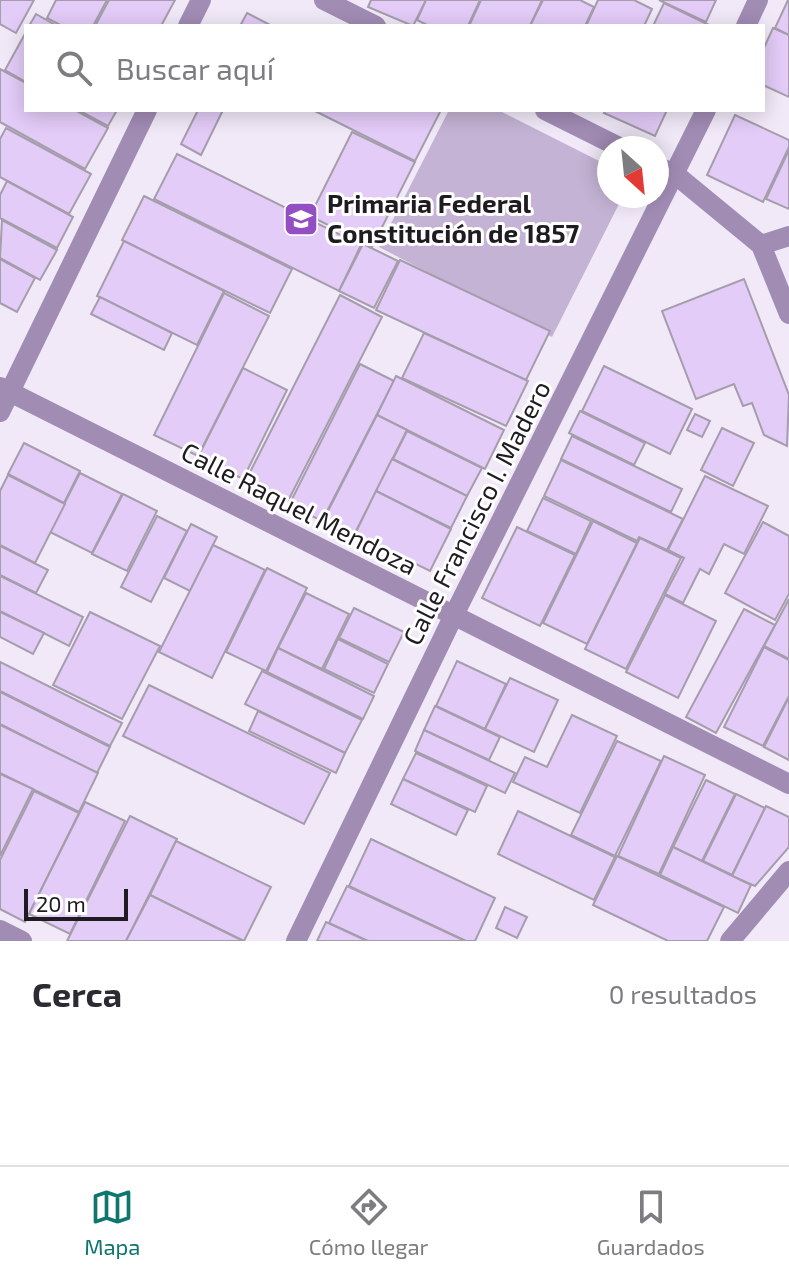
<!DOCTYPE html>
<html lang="es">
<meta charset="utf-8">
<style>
body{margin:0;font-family:"Exo 2",sans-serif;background:#f7f7f7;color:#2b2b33}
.compass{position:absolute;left:597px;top:136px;width:72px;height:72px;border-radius:50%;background:#fff;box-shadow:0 4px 20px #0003;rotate:153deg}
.scale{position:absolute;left:24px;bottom:20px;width:104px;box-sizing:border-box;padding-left:8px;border:4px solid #1e1c21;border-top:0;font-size:22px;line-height:28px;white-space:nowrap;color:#1e1c21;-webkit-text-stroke:6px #fff;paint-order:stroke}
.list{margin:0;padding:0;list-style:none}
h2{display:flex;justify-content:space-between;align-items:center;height:104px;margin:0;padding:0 32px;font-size:34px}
h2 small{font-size:26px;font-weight:400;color:#7c7c81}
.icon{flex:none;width:44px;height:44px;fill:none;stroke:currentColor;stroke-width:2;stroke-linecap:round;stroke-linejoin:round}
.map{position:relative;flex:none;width:789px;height:941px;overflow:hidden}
.search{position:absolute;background:#fff;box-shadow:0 4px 20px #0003;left:24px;right:24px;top:24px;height:88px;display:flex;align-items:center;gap:20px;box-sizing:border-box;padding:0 28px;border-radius:0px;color:#7c7c81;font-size:30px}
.sheet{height:224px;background:#fff}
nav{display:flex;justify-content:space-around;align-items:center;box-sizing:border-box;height:112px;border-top:2px solid #e1e1e2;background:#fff;font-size:22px;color:#7c7c81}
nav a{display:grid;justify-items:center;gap:4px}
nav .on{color:#0f766e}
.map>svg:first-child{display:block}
.green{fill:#c4b3d4}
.building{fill:#e3ccf8;stroke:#a59dab;stroke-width:2}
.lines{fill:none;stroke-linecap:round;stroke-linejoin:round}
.minor{stroke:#a18cb4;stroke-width:20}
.labels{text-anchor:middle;stroke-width:6;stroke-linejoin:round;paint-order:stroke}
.poi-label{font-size:26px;font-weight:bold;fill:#1e1c21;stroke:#fff;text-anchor:start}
.street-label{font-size:26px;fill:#1e1c21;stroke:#fff}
</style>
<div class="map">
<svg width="789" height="941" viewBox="0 0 789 941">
<rect width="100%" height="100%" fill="#f1e9f8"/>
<!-- green -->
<path class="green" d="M449 110H498L609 166V196H623L552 337 379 247Z"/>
<!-- building -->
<g class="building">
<path d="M0 0H34L16 33 0 24Z"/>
<path d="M56 0H107L93 26H62L47 18Z"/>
<path d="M109 0H175L161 26H95Z"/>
<path d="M371 0H426L413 26 368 7Z"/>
<path d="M426 0H480L468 26H429L417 20Z"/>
<path d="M481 0H542L530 26H469Z"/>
<path d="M543 0H580L594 7 585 26H530Z"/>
<path d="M598 0H634L652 9 644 26H586Z"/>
<path d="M659 0H716L706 22Z"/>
<path d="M788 0H789V35L775 28Z"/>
<path d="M664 3 709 25 653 26Z"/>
<path d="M247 13 272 26H240Z"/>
<path d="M36 14 57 26H29Z"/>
<path d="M773 28 789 35V97L763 85V50Z"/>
<path d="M26 32V82L5 70Z"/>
<path d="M0 69 26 83V110H75L108 128 85 169 0 122Z"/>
<path d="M78 110H117L108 126Z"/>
<path d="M198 110H223L201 155 181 144Z"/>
<path d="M313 110H441L415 161Z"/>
<path d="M606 110H667L655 136 604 113Z"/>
<path d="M735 115 789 140V147L763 202 707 175Z"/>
<path d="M6 128 91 174 69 214 0 177V139Z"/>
<path d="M352 132 415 162 372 247 310 216Z"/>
<path d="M789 150V209L766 199Z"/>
<path d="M177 154 361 245 339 291 154 199Z"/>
<path d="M7 181 73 217 57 248 0 218V195Z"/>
<path d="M144 196 292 269 270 313 122 240Z"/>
<path d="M2 220 57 250 40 280 0 258Z"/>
<path d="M124 241 224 291 197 345 97 296Z"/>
<path d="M363 244 398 261 374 308 339 291Z"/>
<path d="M0 259 35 278 17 312 0 303Z"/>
<path d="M400 260 550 331 526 380 376 310Z"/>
<path d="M744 279 789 395 787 446 764 435 752 403 743 406 734 384 696 399 662 311Z"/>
<path d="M224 293 269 316 198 456 154 435Z"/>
<path d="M340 295 382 317 288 501 246 480Z"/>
<path d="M100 297 172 333 164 350 91 314Z"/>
<path d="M424 333 528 381 506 426 402 378Z"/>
<path d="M360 364 394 381 322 521 289 505Z"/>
<path d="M604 366 692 409 670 454 582 411Z"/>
<path d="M243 368 287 390 243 479 198 457Z"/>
<path d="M396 376 504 430 485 469 377 415Z"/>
<path d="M580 411 645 443 634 465 569 433Z"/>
<path d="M695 414 710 421 702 437 687 430Z"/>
<path d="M377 415 407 430 353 537 323 521Z"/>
<path d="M722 428 754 443 733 486 701 470Z"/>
<path d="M407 431 482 468 467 496 393 459Z"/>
<path d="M572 436 682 489 671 512 561 459Z"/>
<path d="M24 443 80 471 64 503 8 474Z"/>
<path d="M392 459 467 496 451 528 376 491Z"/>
<path d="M561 460 683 519 667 550 639 537 637 541 544 496Z"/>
<path d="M80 473 122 494 92 553 50 532Z"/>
<path d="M8 475 65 504 35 563 0 545V491Z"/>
<path d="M705 476 768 506 744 554 724 544 709 574 700 569 683 603 665 594 684 558 668 550Z"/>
<path d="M376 491 451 529 430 571 355 534Z"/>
<path d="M123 494 157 511 127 571 92 554Z"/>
<path d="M543 498 591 521 576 554 527 531Z"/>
<path d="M157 516 187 531 151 602 121 587Z"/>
<path d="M593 521 637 543 587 644 543 623Z"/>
<path d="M763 522 789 536V594L775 620 725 593Z"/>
<path d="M191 524 217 537 190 591 164 578Z"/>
<path d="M517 527 575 555 540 626 482 598Z"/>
<path d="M640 538 681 558 626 669 585 649Z"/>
<path d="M213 545 265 570 212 678 159 652Z"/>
<path d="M0 546 48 570 36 593 0 575Z"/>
<path d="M267 568 307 588 266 671 226 652Z"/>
<path d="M0 576 83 617 69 646 0 611Z"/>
<path d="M306 593 349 614 322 669 278 648Z"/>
<path d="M665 595 716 621 678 698 626 672Z"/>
<path d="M789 599V659L764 646Z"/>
<path d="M354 608 404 632 389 662 339 638Z"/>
<path d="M744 609 775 625 716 733 686 717Z"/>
<path d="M0 612 44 633 33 654 0 637Z"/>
<path d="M90 612 160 646 122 719 53 685Z"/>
<path d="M338 639 388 664 374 693 324 669Z"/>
<path d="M764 647 789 660V696L763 746 724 727Z"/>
<path d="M278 648 374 696 363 719 267 672Z"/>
<path d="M457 661 506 684 485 729 436 706Z"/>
<path d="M0 662 122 723 110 746 0 691Z"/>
<path d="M262 671 362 720 345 753 245 704Z"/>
<path d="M510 678 558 700 534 752 485 729Z"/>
<path d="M149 685 330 773 304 824 123 736Z"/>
<path d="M0 692 110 747 97 773 0 724Z"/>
<path d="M789 697V760L764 747Z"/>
<path d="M435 706 500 737 489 760 424 730Z"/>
<path d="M258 711 345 753 336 773 249 731Z"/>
<path d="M572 715 617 736 580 813 513 782 525 757 547 767Z"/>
<path d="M0 725 98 773 79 812 0 773Z"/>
<path d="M424 730 515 773 505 793 415 751Z"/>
<path d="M617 741 661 761 615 856 571 835Z"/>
<path d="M416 753 487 786 475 812 403 779Z"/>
<path d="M664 756 705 775 659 874 618 856Z"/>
<path d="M0 774 33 789 0 856Z"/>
<path d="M403 779 468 810 456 835 391 804Z"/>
<path d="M706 780 735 794 702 861 673 847Z"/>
<path d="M34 791 79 813 25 922 0 909V860Z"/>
<path d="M736 794 765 808 732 875 703 861Z"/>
<path d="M85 802 125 821 70 934 29 914Z"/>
<path d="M766 806 789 817V847L755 886 732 876Z"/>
<path d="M518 811 615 857 594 900 498 854Z"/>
<path d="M130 816 177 839 126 941H67Z"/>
<path d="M371 839 495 898 475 941H466L349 886Z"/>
<path d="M176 841 271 887 244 941 150 895Z"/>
<path d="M673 847 751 885 738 913 660 875Z"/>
<path d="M617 856 724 907 707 941H668L593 905Z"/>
<path d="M347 886 465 941H368L329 923Z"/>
<path d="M150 895 243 941H126Z"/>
<path d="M505 907 527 917 517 938 496 928Z"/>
<path d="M326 922 367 941H317Z"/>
</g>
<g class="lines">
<!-- minor -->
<g class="minor">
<path d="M324 0 376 26"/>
<path d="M188 26 201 0"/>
<path d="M746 26 758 0"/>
<path d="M545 110 621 148"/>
<path d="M657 166 676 175 761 245 789 314"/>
<path d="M761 245 789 236"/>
<path d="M0 387 789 784"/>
<path d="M0 412 147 110"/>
<path d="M0 930 22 941"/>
<path d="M296 941 453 617 706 110"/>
<path d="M730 941 789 871"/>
</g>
</g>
<!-- icons -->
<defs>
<g id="school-square" transform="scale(1.8)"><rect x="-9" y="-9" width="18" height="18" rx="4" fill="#934ec3" stroke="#fff"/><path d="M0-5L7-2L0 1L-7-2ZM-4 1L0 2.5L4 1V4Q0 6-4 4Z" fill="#fff"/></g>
</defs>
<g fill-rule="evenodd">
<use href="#school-square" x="301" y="219"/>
</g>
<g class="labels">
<!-- poi labels -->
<g class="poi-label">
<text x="327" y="213">Primaria Federal<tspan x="327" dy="30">Constitución de 1857</tspan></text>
</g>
<!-- street labels -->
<g class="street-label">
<text transform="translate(299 509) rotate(27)" y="9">Calle Raquel Mendoza</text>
<text transform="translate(477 513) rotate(-63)" y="9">Calle Francisco I. Madero</text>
</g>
</g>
</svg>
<svg class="compass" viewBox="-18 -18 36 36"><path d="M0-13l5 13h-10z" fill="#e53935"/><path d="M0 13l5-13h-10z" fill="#7c7c81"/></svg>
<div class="scale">20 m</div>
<div class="search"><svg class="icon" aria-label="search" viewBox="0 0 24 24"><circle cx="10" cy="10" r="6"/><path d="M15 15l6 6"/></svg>Buscar aquí</div>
</div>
<section class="sheet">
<h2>Cerca<small>0 resultados</small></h2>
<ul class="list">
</ul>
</section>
<nav>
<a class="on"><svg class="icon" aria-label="map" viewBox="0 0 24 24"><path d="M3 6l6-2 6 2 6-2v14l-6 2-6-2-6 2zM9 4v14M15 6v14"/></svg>Mapa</a>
<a><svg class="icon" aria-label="directions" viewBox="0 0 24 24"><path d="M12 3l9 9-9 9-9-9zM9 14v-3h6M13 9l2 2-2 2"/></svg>Cómo llegar</a>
<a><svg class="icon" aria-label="saved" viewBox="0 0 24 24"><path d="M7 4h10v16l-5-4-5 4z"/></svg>Guardados</a>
</nav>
